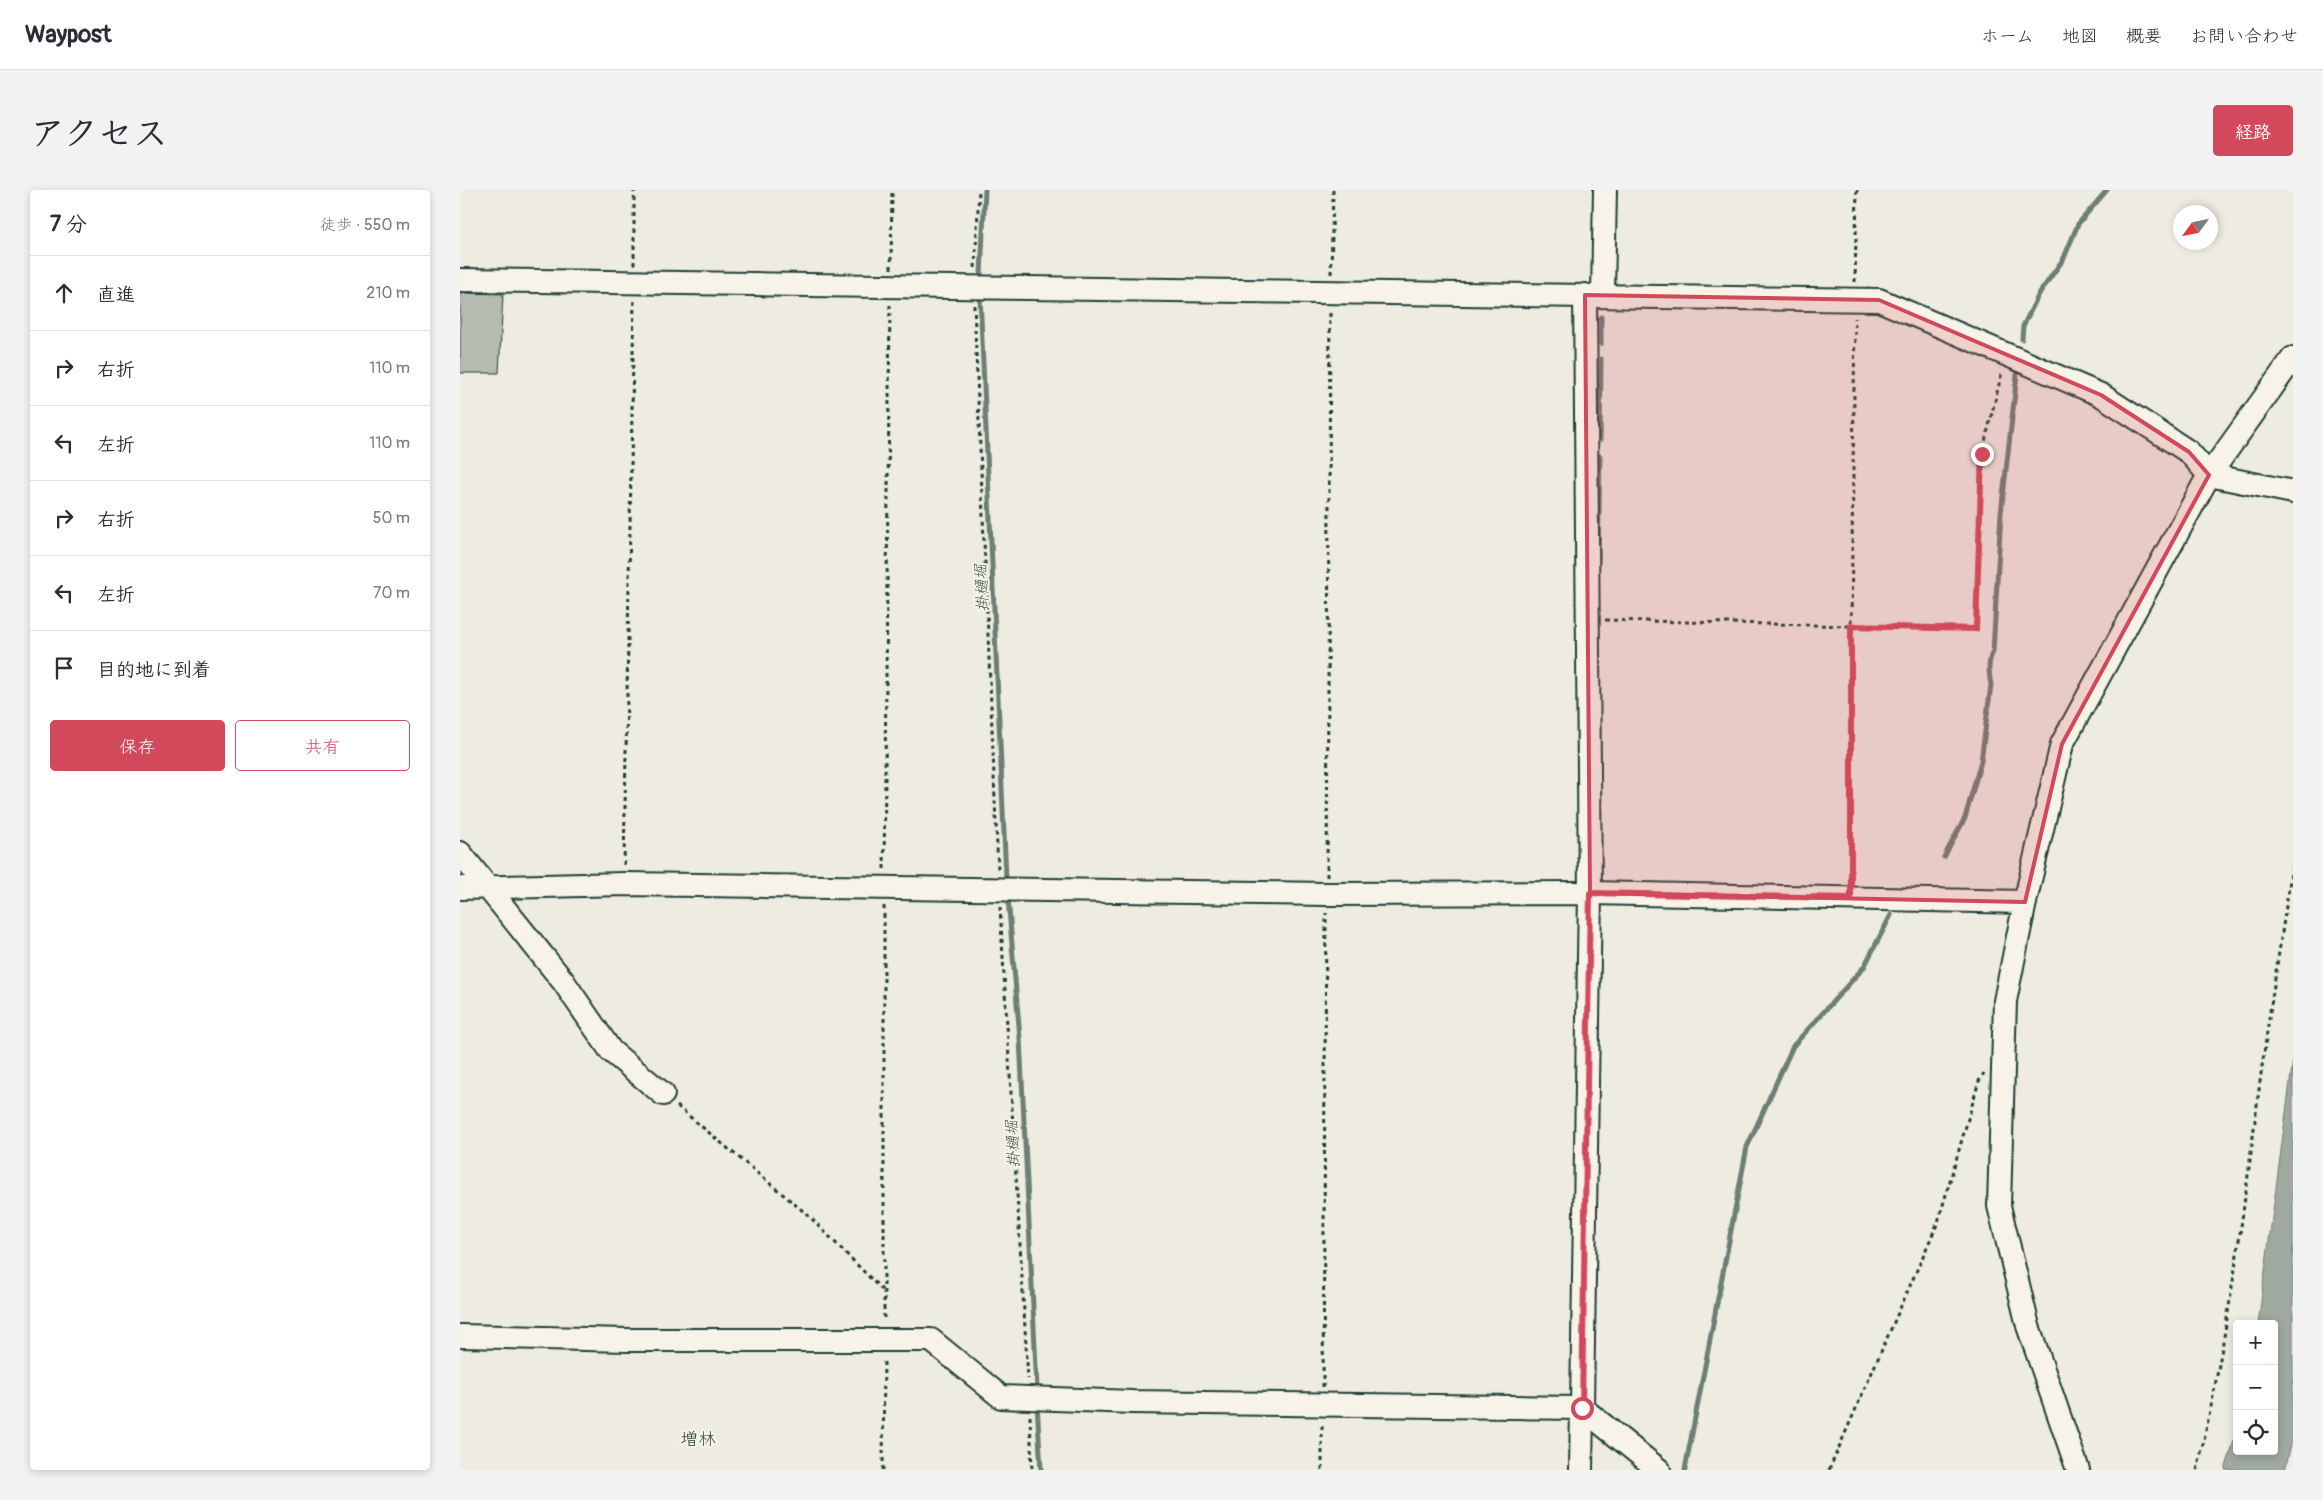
<!DOCTYPE html>
<html lang="ja">
<meta charset="utf-8">
<style>
body{margin:0;font-family:Pangolin,"Klee One",sans-serif;background:#f2f2f3;color:#2b2b33}
.controls{position:absolute;right:15px;bottom:15px;display:grid;overflow:hidden;border-radius:5px;box-shadow:0 2px 8px #0003}
.controls button{width:45px;height:45px;display:grid;place-items:center;padding:0;border:0;border-bottom:1px solid #e1e1e2;background:#fff;color:#2b2b33;font:25px sans-serif}
.compass{position:absolute;left:1713px;top:15px;width:45px;height:45px;border-radius:50%;background:#fff;box-shadow:0 2px 8px #0003;rotate:237deg}
.stop{position:absolute;width:15px;height:15px;margin:-11px;border:4px solid #d1495b;border-radius:50%;background:#fff}
.stop.end{background:#d1495b;border-color:#fff;box-shadow:0 1px 5px #0008}
.list{margin:0;padding:0;list-style:none}
h2{display:flex;justify-content:space-between;align-items:center;height:65px;margin:0;padding:0 20px;font-size:21px}
h2 small{font-size:16px;font-weight:400;color:#7c7c81}
.list li{display:grid;grid-template-columns:32px 1fr auto;gap:15px;align-items:center;box-sizing:border-box;height:75px;padding:0 20px;border-top:1px solid #e1e1e2}
.list b{display:block;font-size:19px;white-space:nowrap}
.list em{font-size:16px;font-style:normal;color:#7c7c81}
.actions{display:flex;gap:10px;padding:15px 20px}
.actions a{flex:1;padding:11px 0;border:1px solid #d1495b;border-radius:5px;text-align:center;font-size:18px;color:#d1495b}
.actions .main{background:#d1495b;color:#fff}
.icon{flex:none;width:28px;height:28px;fill:none;stroke:currentColor;stroke-width:2;stroke-linecap:round;stroke-linejoin:round}
.map{position:relative;flex:none;width:1833px;height:1280px;overflow:hidden;border-radius:5px}
header{display:flex;align-items:center;gap:30px;box-sizing:border-box;height:70px;padding:0 25px;background:#fff;border-bottom:1px solid #e1e1e2}
header strong{font-size:24px}
nav{display:flex;gap:28px;margin-inline-start:auto;font-size:18px}
.intro{display:flex;align-items:center;justify-content:space-between;box-sizing:border-box;height:120px;padding:0 30px}
h1{margin:0;font-size:35px}
.button{padding:12px 22px;border-radius:5px;background:#d1495b;color:#fff;font-size:18px;font-weight:700}
main{display:flex;gap:30px;padding:0 30px}
aside{flex:1;background:#fff;border-radius:5px;box-shadow:0 2px 8px #0003}
.map>svg:first-child{display:block}
.water{fill:#9fa99f;stroke:#6c7e74}
.lines{fill:none;stroke-linecap:round;stroke-linejoin:round}
.stream{stroke:#6c7e74;stroke-width:5}
.building{fill:#b5bbb0;stroke:#1f3d34}
.minor-casing{stroke:#1f3d34;stroke-width:26}
.path{stroke:#1f3d34;stroke-width:3;stroke-dasharray:4 4;stroke-linecap:butt}
.minor{stroke:#f7f3e8;stroke-width:22}
.route{stroke:#d1495b;stroke-width:6}
.marked{fill:#d1495b;fill-opacity:0.2;stroke:#d1495b;stroke-width:4;stroke-linejoin:round}
.labels{text-anchor:middle;stroke-width:4;stroke-linejoin:round;paint-order:stroke}
.water-label{font-size:16px;font-style:italic;fill:#3f584f;stroke:#f7f3e8}
.quarter-label{font-size:18px;fill:#1f3d34;stroke:#f7f3e8}
</style>
<header>
<strong>Waypost</strong>
<nav><a>ホーム</a><a>地図</a><a>概要</a><a>お問い合わせ</a></nav>
</header>
<div class="intro"><h1>アクセス</h1><a class="button">経路</a></div>
<main>
<aside>
<h2>7 分<small>徒歩 · 550 m</small></h2>
<ul class="list">
<li><svg class="icon" aria-label="ahead" viewBox="0 0 24 24"><path d="M12 20V5M6 11l6-6 6 6"/></svg><div><b>直進</b></div><em>210 m</em></li>
<li><svg class="icon" aria-label="right" viewBox="0 0 24 24"><path d="M7 20v-9h11M14 6l5 5-5 5"/></svg><div><b>右折</b></div><em>110 m</em></li>
<li><svg class="icon" aria-label="left" viewBox="0 0 24 24"><path d="M17 20v-9H6M10 6l-5 5 5 5"/></svg><div><b>左折</b></div><em>110 m</em></li>
<li><svg class="icon" aria-label="right" viewBox="0 0 24 24"><path d="M7 20v-9h11M14 6l5 5-5 5"/></svg><div><b>右折</b></div><em>50 m</em></li>
<li><svg class="icon" aria-label="left" viewBox="0 0 24 24"><path d="M17 20v-9H6M10 6l-5 5 5 5"/></svg><div><b>左折</b></div><em>70 m</em></li>
<li><svg class="icon" aria-label="arrive" viewBox="0 0 24 24"><path d="M6 21V4h12l-3 4 3 4H6"/></svg><div><b>目的地に到着</b></div></li>
</ul>
<div class="actions"><a class="main">保存</a><a>共有</a></div>
</aside>
<div class="map">
<svg width="1833" height="1280" viewBox="0 0 1833 1280">
<rect width="100%" height="100%" fill="#eeece1"/>
<filter id="ink" filterUnits="userSpaceOnUse"><feTurbulence type="fractalNoise" baseFrequency=".02" numOctaves="2"/><feDisplacementMap in="SourceGraphic" scale="10" xChannelSelector="R" yChannelSelector="G"/><feConvolveMatrix kernelMatrix="1 2 1 2 8 2 1 2 1" color-interpolation-filters="sRGB"/></filter>
<g filter="url(#ink)">
<!-- water -->
<path class="water" d="M1833 869V1246L1825 1280H1765L1777 1241V1261H1814V1134H1798Z"/>
<g class="lines">
<!-- stream -->
<g class="stream">
<path d="M521 85 525 0"/>
<path d="M520 106 546 688"/>
<path d="M1562 149 1563 136 1579 104 1604 68 1618 34 1647 0"/>
<path d="M1141 154V127"/>
<path d="M1140 250 1141 169"/>
<path d="M1138 372 1140 266"/>
<path d="M1484 667 1505 628 1521 571 1531 495C1529 485 1527 471 1533 462L1541 323 1557 185"/>
<path d="M548 708 560 848 577 1199"/>
<path d="M577 1214 581 1280"/>
<path d="M1225 1280 1287 957 1333 856 1404 777 1431 725"/>
</g>
</g>
<!-- building -->
<path class="building" d="M0 103 43 104 39 183H0Z"/>
<g class="lines">
<!-- minor casing -->
<g class="minor-casing">
<g id="minor">
<path d="M0 90 1419 110 1641 205 1729 262 1749 285 1833 302"/>
<path d="M1143 105 1145 0"/>
<path d="M0 663 103 791 151 861 203 904"/>
<path d="M0 698 164 694 866 704 1130 703 1565 712"/>
<path d="M0 1146 167 1150H471L541 1207 672 1212 1122 1218 1199 1280"/>
<path d="M1121 1280 1130 703 1125 105"/>
<path d="M1618 1280 1568 1136 1539 1016 1545 811 1565 712 1602 554 1749 285 1833 168"/>
</g>
</g>
<!-- path -->
<g class="path">
<path d="M174 75V0"/>
<path d="M515 78 519 0"/>
<path d="M431 79 432 0"/>
<path d="M871 84 873 0"/>
<path d="M1395 92 1397 0"/>
<path d="M514 115 538 680"/>
<path d="M1145 430 1516 439 1522 264 1542 182"/>
<path d="M164 675 174 109"/>
<path d="M424 679 430 113"/>
<path d="M867 687 870 121"/>
<path d="M1391 689V436L1395 128"/>
<path d="M424 716V1132"/>
<path d="M540 717 568 1189"/>
<path d="M217 916 349 1026 424 1102"/>
<path d="M863 1197 866 723"/>
<path d="M570 1226 572 1280"/>
<path d="M423 1280 424 1168"/>
<path d="M862 1280V1233"/>
<path d="M1369 1280 1478 1032 1519 891 1524 883"/>
<path d="M1737 1280C1768 1149 1784 1017 1801 884 1811 813 1822 742 1833 671"/>
</g>
<!-- minor -->
<use href="#minor" class="minor"/>
</g>
</g>
<g class="lines" filter="url(#ink)">
<!-- route -->
<path class="route" d="M1122 1218 1130 703 1391 708V436L1516 439 1522 264"/>
</g>
<!-- marked area -->
<path class="marked" d="M1125 105 1419 110 1641 205 1729 262 1749 285 1602 554 1565 712 1130 703Z"/>
<g class="labels">
<!-- water labels -->
<g class="water-label">
<text transform="translate(521 398) rotate(-93)" y="6">掛樋堀</text>
<text transform="translate(552 954) rotate(-93)" y="6">掛樋堀</text>
</g>
<!-- quarter labels -->
<g class="quarter-label">
<text x="238" y="1255">増林</text>
</g>
</g>
</svg>
<div class="controls">
<button>+</button>
<button>−</button>
<button><svg class="icon" aria-label="locate" viewBox="0 0 24 24"><circle cx="12" cy="12" r="6"/><path d="M12 2v4M12 18v4M2 12h4M18 12h4"/></svg></button>
</div>
<svg class="compass" viewBox="-18 -18 36 36"><path d="M0-13l5 13h-10z" fill="#e53935"/><path d="M0 13l5-13h-10z" fill="#7c7c81"/></svg>
<div class="stop" style="left:1122px;top:1218px"></div>
<div class="stop end" style="left:1522px;top:264px"></div>
</div>
</main>
